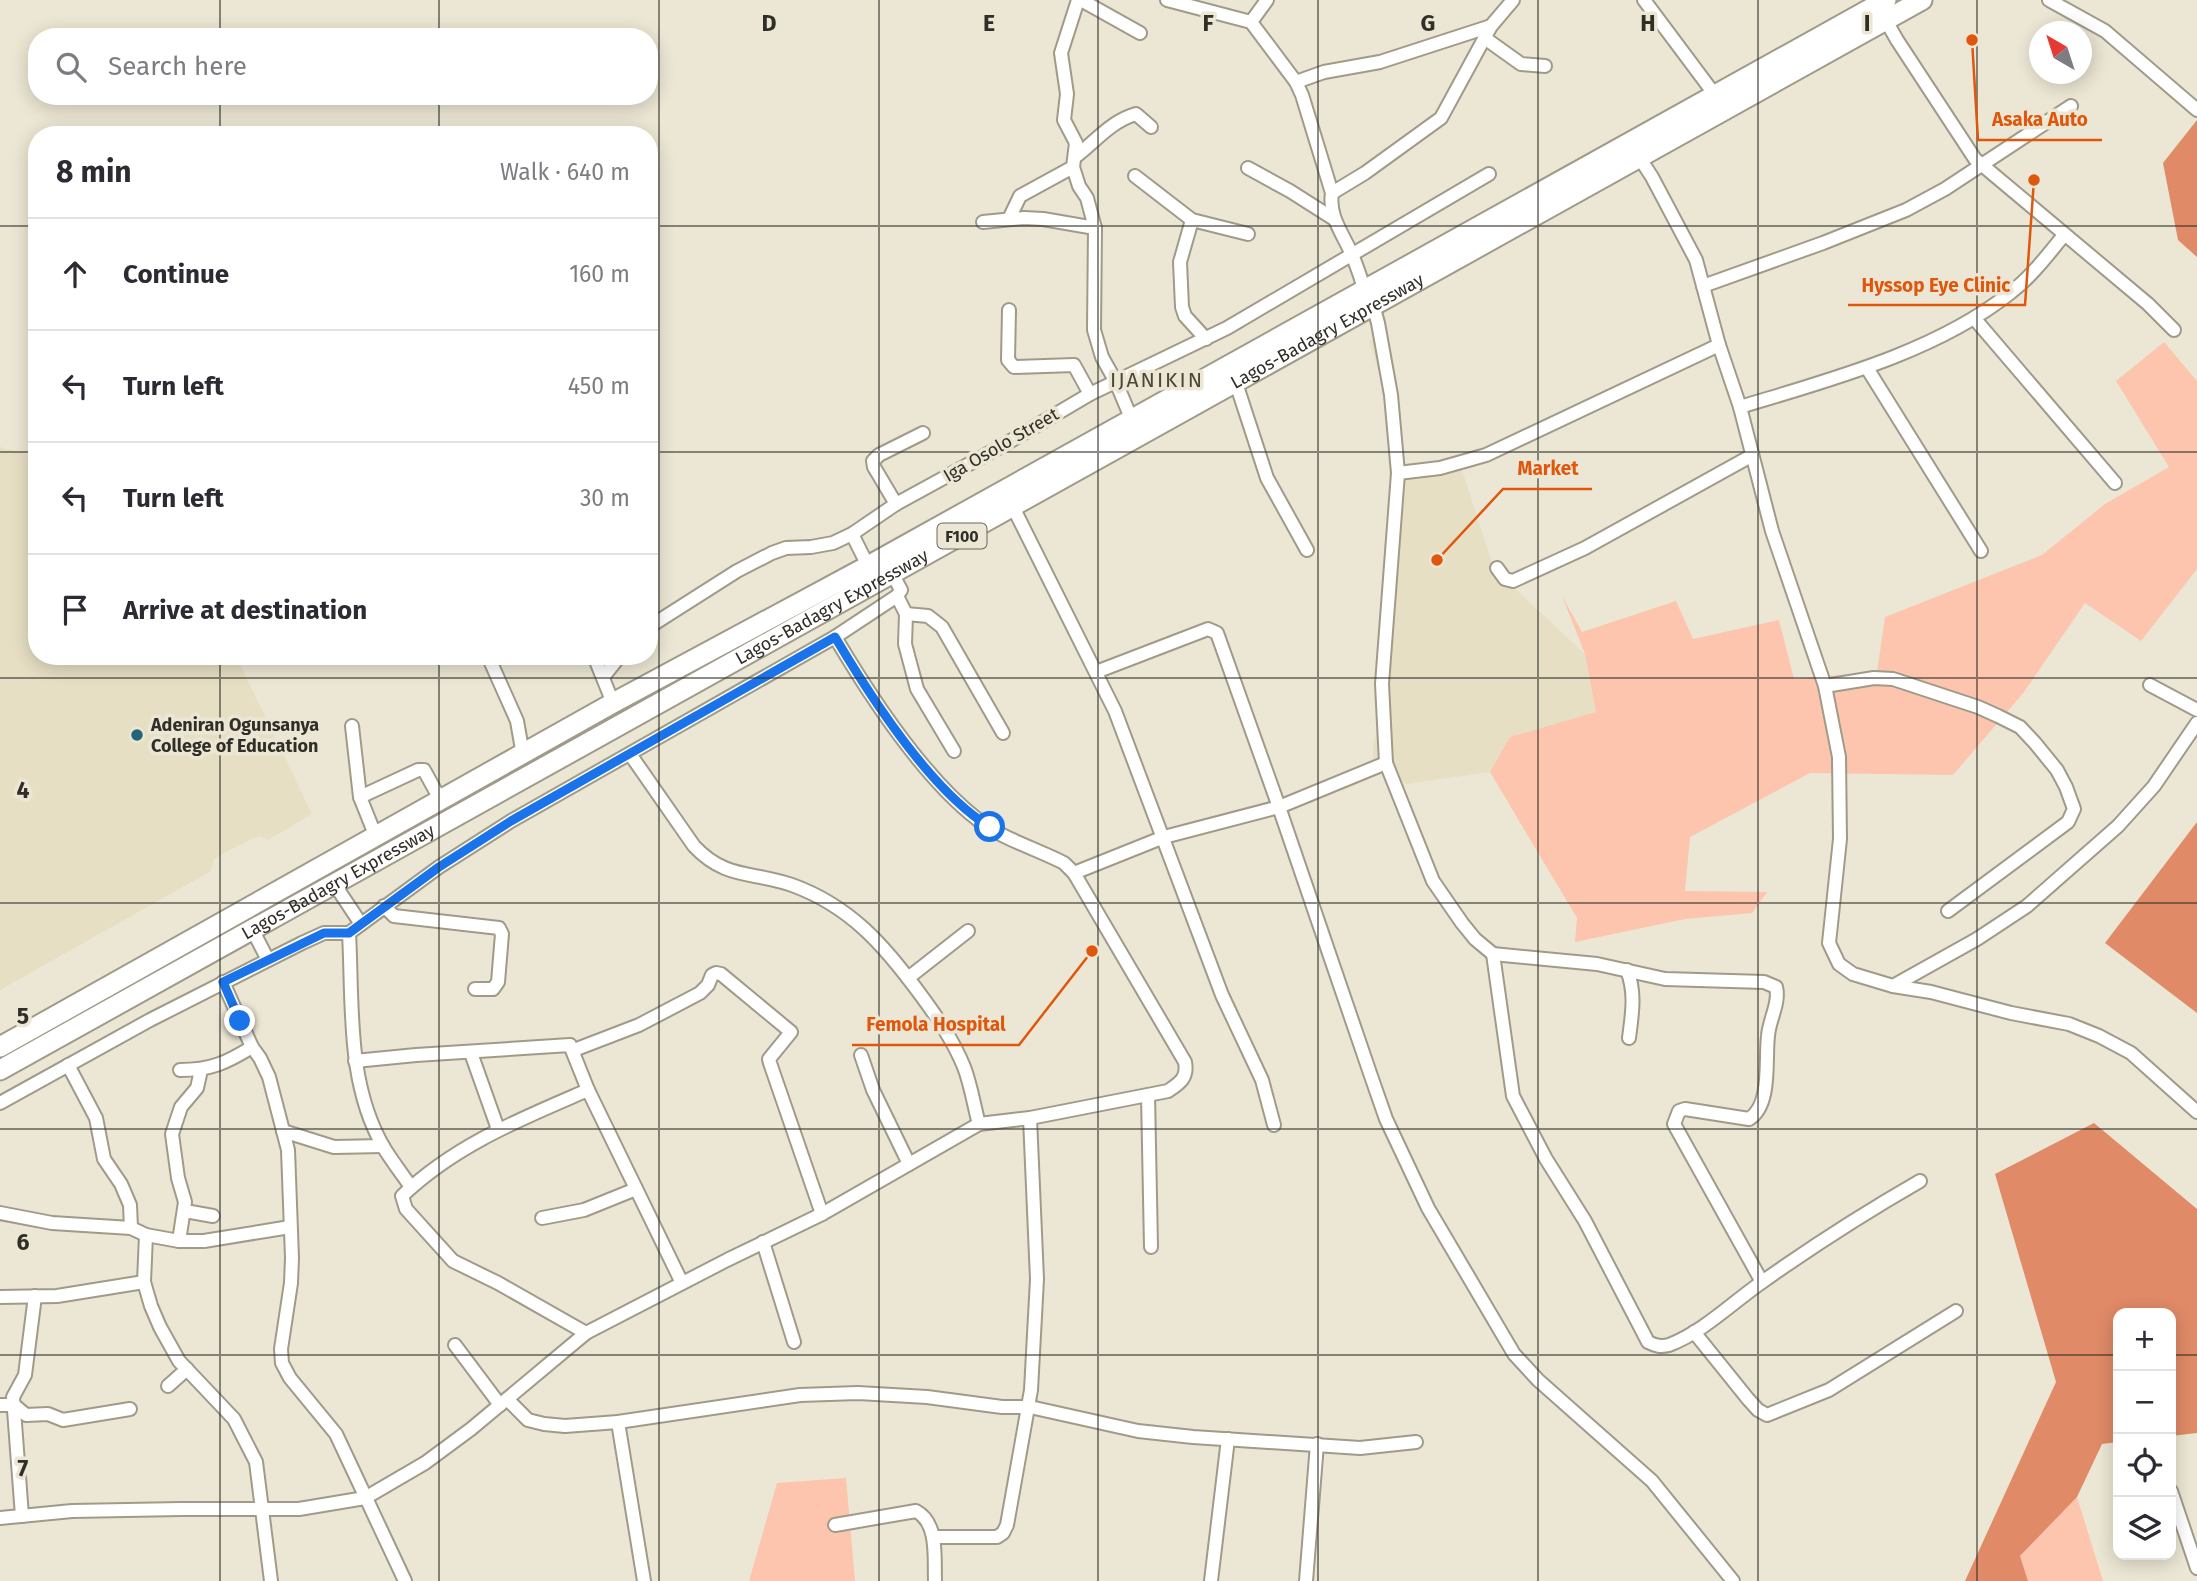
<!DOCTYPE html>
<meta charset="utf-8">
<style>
body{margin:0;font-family:"Fira Sans",sans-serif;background:#f7f7f7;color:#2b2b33}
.controls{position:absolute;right:21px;bottom:21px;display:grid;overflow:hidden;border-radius:14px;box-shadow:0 4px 18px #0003}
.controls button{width:63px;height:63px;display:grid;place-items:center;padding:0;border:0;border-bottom:2px solid #e1e1e2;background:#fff;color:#2b2b33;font:35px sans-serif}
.compass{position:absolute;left:2029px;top:21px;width:63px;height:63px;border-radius:50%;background:#fff;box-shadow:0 4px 18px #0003;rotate:321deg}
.stop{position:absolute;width:21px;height:21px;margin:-16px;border:5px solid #1a73e8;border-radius:50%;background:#fff}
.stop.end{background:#1a73e8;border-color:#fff;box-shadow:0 2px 7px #0008}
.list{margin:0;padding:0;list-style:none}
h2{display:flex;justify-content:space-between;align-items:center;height:91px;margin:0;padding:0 28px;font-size:30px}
h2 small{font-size:23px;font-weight:400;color:#7c7c81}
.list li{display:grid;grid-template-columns:46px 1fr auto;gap:21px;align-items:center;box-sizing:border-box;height:112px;padding:0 28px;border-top:2px solid #e1e1e2}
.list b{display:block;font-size:26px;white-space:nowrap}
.list em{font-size:23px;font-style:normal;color:#7c7c81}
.icon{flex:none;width:38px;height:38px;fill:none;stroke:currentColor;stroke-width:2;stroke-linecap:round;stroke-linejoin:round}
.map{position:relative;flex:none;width:2197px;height:1581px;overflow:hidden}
.search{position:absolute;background:#fff;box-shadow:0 4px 18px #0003;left:28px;top:28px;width:630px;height:77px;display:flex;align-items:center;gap:18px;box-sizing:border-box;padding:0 24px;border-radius:28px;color:#7c7c81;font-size:26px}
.panel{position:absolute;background:#fff;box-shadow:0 4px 18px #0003;left:28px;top:126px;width:630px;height:539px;border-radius:28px}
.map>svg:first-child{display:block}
.built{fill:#e6dfc4}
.green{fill:#fdc4ae}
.forest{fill:#e08a67}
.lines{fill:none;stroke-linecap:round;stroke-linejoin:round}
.minor-casing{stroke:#a09b89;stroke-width:16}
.highway-casing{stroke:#a09b89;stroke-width:23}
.minor{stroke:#fff;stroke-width:12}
.highway{stroke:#fff;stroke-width:19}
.route{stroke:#1a73e8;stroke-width:9}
.grid{fill:none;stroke:#302e27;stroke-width:2;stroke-opacity:0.55}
.poi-dot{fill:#236679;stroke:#ece7d4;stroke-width:2.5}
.labels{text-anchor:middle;stroke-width:7;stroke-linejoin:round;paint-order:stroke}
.shield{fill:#ece7d4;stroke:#68665b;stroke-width:2}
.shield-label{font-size:16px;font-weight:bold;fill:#302e27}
.street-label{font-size:18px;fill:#302e27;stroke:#ece7d4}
.poi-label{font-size:18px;font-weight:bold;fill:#302e27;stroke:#ece7d4;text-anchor:start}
.quarter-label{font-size:21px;letter-spacing:2px;fill:#4c4738;stroke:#ece7d4}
.grid-label{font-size:23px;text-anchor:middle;font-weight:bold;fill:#302e27;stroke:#ece7d4;stroke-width:7;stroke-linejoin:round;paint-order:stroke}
.leader{fill:none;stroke:#df570d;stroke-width:2.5}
.callout-dot{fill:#df570d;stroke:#ece7d4;stroke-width:2.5}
.callout-label{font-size:19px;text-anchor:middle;font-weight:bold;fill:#df570d;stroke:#ece7d4;stroke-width:7;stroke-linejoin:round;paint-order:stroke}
</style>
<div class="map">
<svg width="2197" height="1581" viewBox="0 0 2197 1581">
<rect width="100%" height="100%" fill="#ece7d4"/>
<!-- built -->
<g class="built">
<path d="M1383 331 1396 462 1404 466 1453 462 1511 439 1462 470 1494 569 1585 654 1596 713 1510 737 1490 772 1406 784 1373 764V746L1379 723 1376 686 1383 610 1384 550 1386 525 1394 500 1389 475 1392 463 1388 402 1369 341Z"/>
<path d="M0 447 37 457V656H236L312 814 268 840 259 836 239 845 214 859 211 871 0 990Z"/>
</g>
<!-- green -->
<g class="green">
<path d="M2164 342 2197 381V569L2141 641 2085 603 2024 692 1953 775 1810 773 1690 837 1685 891 1767 892 1752 913 1685 919 1575 942 1577 918 1490 772 1510 737 1596 712 1585 654 1562 596 1582 632 1676 601 1693 639 1779 620 1794 679 1877 672 1885 617 2042 555 2105 504 2169 467 2116 381Z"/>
<path d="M846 1478 855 1581H749L777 1483Z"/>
<path d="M2077 1497 2103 1581H2028L2020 1556Z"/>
</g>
<!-- forest -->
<g class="forest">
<path d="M2197 120V257L2178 240 2163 163Z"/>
<path d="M2197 822V1013L2105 943Z"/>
<path d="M2094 1123 2197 1209V1433L2171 1436V1313H2118V1442L2102 1444 2077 1497 2020 1556 2028 1581H1965L2056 1382 1995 1174Z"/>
</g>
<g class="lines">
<!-- minor casing -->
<g class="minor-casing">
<g id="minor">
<path d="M1078 0 1061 53 1067 94 1064 120 1076 143 1073 167 1079 186 1087 198 1095 228 1094 330 1102 357 1116 382 1131 418"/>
<path d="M1081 0 1140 33"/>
<path d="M1167 0 1251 22"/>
<path d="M1267 0 1251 22 1296 82 1302 95 1332 193C1328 217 1344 235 1353 257 1357 267 1361 278 1364 289"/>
<path d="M1644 0 1715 95"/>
<path d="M2049 0 2105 31 2197 110"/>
<path d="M1885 19 1897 40 1975 159 2148 304 2174 330"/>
<path d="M1486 39 1521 64 1545 66"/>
<path d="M1296 82 1324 72 1380 62 1491 26"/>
<path d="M1075 157C1095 142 1111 121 1136 114L1151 127"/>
<path d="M1639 157 1652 177 1696 260 1719 345 1740 407 1772 531 1825 686 1839 757 1840 839 1829 943 1839 964 1853 974 1893 986 1931 992 2011 1013 2069 1024 2099 1036 2131 1053 2197 1112"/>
<path d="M1248 168 1290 191 1334 219"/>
<path d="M1135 176 1192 220 1248 234"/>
<path d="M1332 193 1365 173 1441 118 1491 26 1513 0"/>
<path d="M1009 219 1020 196 1073 167"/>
<path d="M1192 220 1180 262 1182 307 1185 316 1206 339"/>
<path d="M983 222 1024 218 1043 219 1095 228"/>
<path d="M1703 286 1823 243 1906 210 1945 189 2071 106"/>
<path d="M1373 305 1378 323 1391 395 1398 473 1382 684 1386 763 1433 881 1462 923 1475 939 1493 954 1513 1096 1546 1159 1585 1221 1648 1342C1656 1346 1661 1347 1669 1345 1703 1332 1732 1303 1762 1282 1813 1246 1866 1212 1920 1181"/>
<path d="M1009 310 1008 360 1014 367 1074 365 1090 394"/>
<path d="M1974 318 2115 483"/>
<path d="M1867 368 1981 551"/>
<path d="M1236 383 1267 478 1307 550"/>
<path d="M1740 407C1829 380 1936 352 2010 293 2031 277 2047 256 2064 235"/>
<path d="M1398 473 1440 468 1486 455 1719 345"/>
<path d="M896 504 874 467 873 461 879 455 923 433"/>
<path d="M1013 507 1115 711 1222 995 1262 1080 1274 1125"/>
<path d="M852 534 868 566"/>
<path d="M1497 568 1505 579 1513 581 1585 548 1751 456"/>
<path d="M897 596 906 614 905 644 917 689 954 751"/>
<path d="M906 614 928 616 942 627 1003 733"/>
<path d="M649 627 737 571 772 553 786 548 811 547 833 543 852 534 896 504 1002 446 1090 394 1227 328 1489 174"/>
<path d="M488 656 517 721 523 755"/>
<path d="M594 656 613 703"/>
<path d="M1096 672 1208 629 1217 633 1279 807 1371 1076 1386 1119 1428 1208 1514 1354 1538 1380 1652 1481 1733 1581"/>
<path d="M604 676 620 656"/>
<path d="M2150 685 2197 710"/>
<path d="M1825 686 1874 678 1893 679 1978 707 1998 716 2020 727 2035 743 2057 770 2066 787 2074 809 2068 822 1948 911"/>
<path d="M352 726 360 797"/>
<path d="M630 754 694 846C726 880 752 871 792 885 850 906 884 945 920 994 937 1017 953 1040 964 1067 971 1085 974 1106 979 1124"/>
<path d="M376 837 360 797 418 770H424L441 801"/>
<path d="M1074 873 1164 837 1279 807 1386 763"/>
<path d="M335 885 361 924"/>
<path d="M384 906 394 916 499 928 502 934 498 982 493 989H475"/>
<path d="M253 931 268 960"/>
<path d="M349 933C353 1005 346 1083 384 1148 392 1161 402 1174 411 1187"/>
<path d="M1493 954 1597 964 1665 979 1764 982 1776 987C1780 1003 1769 1020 1768 1036 1765 1059 1772 1105 1749 1119L1685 1109 1679 1111 1674 1124 1762 1282"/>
<path d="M1627 970C1636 993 1632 1014 1629 1038"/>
<path d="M908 978 968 931"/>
<path d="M223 982 252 1047 260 1058 269 1077 288 1150 292 1258 291 1283 281 1349 282 1363 290 1378 336 1434 405 1581"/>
<path d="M1893 986 1977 939 2027 906 2118 826 2154 786 2197 723"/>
<path d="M574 1050 639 1025 700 993 708 985 712 975 716 973 721 974 791 1032 769 1059 770 1063 822 1214"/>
<path d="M471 1053 498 1129"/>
<path d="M861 1055 873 1090 909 1164"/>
<path d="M355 1061 416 1055 570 1045 588 1090 682 1283"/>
<path d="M68 1065 96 1118 104 1159 121 1184 130 1205 131 1228"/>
<path d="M180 1070C211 1070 226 1063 252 1047"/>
<path d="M1148 1095 1151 1247"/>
<path d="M0 1103 150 1020 302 943 324 933H349L439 867 511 821 835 637 897 596 901 590 893 575"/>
<path d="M283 1131 334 1147 383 1146"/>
<path d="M185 1211 213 1216"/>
<path d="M0 1213 52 1223 131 1228 146 1235 179 1241H204L290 1227"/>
<path d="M542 1218 584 1210 636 1189"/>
<path d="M146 1235 144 1282 151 1306 160 1327 179 1361 234 1419 256 1462 271 1581"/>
<path d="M179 1241 185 1202 178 1178 172 1134 181 1107 197 1088 201 1070"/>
<path d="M763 1242 794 1342"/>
<path d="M0 1297 57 1296 144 1282"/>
<path d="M1694 1332 1748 1399 1758 1410 1767 1415 1829 1390 1956 1311"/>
<path d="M586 1333 498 1283 453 1261 406 1209 402 1196C455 1145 521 1119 588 1090"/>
<path d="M455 1345 500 1405"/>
<path d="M168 1386 187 1369"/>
<path d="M507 1399 528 1420 544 1424 565 1426 618 1422 800 1395 858 1393 927 1397 1002 1407H1030L1138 1431 1193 1437 1360 1448 1416 1442"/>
<path d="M0 1405H14L26 1415 48 1414 63 1420 130 1409"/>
<path d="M618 1422 644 1581"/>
<path d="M2171 1491 2197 1568"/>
<path d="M22 1516 13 1397 25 1375 35 1296"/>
<path d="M0 1518 72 1511 181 1509H299L365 1498 425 1463 471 1429 586 1333 727 1260 822 1214 979 1124 1030 1118 1168 1091C1180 1083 1188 1078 1185 1062L1074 873 1064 863C1037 849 1000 838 977 819 923 777 870 696 835 637"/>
<path d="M835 1525 916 1511C939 1523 934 1559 935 1581"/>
<path d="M933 1537H997L1003 1533 1007 1525 1031 1390 1037 1279 1030 1118"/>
<path d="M1211 1581 1228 1439"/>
<path d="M1306 1581 1317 1444"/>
</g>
</g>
<!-- highway casing -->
<g class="highway-casing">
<g id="highway">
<path d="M0 1047 613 703 868 566 1886 0"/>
<path id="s1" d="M0 1070 1922 0"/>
</g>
</g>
<!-- minor -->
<use href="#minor" class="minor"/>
<!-- highway -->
<use href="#highway" class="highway"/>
</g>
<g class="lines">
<!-- route -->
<path class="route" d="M240 1021 223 982 324 933H349L439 867 511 821 835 637C870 696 932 792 990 827"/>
</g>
<!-- grid -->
<path class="grid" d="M220 0V37M439 0V37M659 0V1581M879 0V1581M1098 0V1581M1318 0V1581M1538 0V1581M1758 0V1581M1977 0V1581M220 96V135M439 96V135M0 226H37M649 226H2197M0 452H37M649 452H2197M220 656V1581M439 656V1581M0 678H2197M0 903H2197M0 1129H2197M0 1355H2118M2171 1355H2197"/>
<!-- markers -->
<circle class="poi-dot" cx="137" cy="735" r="7"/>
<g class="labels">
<!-- shield labels -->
<rect class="shield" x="937.5" y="523.5" width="49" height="25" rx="5"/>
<g class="shield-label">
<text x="962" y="542">F100</text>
</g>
<!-- street labels -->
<g class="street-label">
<text dy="6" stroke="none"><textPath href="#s1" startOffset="1519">Lagos-Badagry Expressway</textPath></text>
<text transform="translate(1001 445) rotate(-30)" y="6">Iga Osolo Street</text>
<text dy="6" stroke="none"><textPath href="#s1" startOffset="952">Lagos-Badagry Expressway</textPath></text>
<text dy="6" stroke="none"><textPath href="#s1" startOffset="387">Lagos-Badagry Expressway</textPath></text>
</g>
<!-- poi labels -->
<g class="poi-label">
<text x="151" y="731">Adeniran Ogunsanya<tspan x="151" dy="21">College of Education</tspan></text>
</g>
<!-- quarter labels -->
<g class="quarter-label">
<text x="1157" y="387">IJANIKIN</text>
</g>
</g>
<g class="grid-label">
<text x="769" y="31">D</text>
<text x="989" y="31">E</text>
<text x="1208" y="31">F</text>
<text x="1428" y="31">G</text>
<text x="1648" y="31">H</text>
<text x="1867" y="31">I</text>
<text x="23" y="798">4</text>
<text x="23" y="1024">5</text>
<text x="23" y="1250">6</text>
<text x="23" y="1476">7</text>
</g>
<!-- callouts -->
<path class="leader" d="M1972 40L1978 140H2102M2034 180L2025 305H1848M1437 560L1503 489H1592M1092 951L1019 1045H852"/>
<g class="callout-dot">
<circle cx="1972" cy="40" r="7"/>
<circle cx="2034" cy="180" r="7"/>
<circle cx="1437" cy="560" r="7"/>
<circle cx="1092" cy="951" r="7"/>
</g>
<g class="callout-label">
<text x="2040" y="126">Asaka Auto</text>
<text x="1936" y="292">Hyssop Eye Clinic</text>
<text x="1548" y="475">Market</text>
<text x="936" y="1031">Femola Hospital</text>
</g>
</svg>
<div class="controls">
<button>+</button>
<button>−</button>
<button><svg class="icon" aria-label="locate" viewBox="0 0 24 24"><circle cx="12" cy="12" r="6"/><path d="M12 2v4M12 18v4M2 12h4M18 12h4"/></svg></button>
<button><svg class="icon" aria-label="layers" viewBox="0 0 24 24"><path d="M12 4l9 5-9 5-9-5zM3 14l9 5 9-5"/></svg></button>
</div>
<svg class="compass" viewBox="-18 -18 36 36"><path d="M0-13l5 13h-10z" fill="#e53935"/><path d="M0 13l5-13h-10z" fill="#7c7c81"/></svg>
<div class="stop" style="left:990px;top:827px"></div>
<div class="stop end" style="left:240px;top:1021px"></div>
<div class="search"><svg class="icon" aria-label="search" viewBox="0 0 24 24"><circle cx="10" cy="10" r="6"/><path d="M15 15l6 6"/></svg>Search here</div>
<section class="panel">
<h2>8 min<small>Walk · 640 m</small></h2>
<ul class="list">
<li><svg class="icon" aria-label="ahead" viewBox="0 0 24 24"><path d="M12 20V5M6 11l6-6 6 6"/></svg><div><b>Continue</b></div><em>160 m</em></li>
<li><svg class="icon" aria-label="left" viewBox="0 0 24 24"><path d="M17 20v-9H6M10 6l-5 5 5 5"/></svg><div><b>Turn left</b></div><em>450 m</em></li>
<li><svg class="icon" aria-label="left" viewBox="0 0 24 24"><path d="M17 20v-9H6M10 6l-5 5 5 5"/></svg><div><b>Turn left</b></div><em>30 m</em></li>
<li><svg class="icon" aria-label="arrive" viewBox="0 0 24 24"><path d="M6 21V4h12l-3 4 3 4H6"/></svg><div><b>Arrive at destination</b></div></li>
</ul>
</section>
</div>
